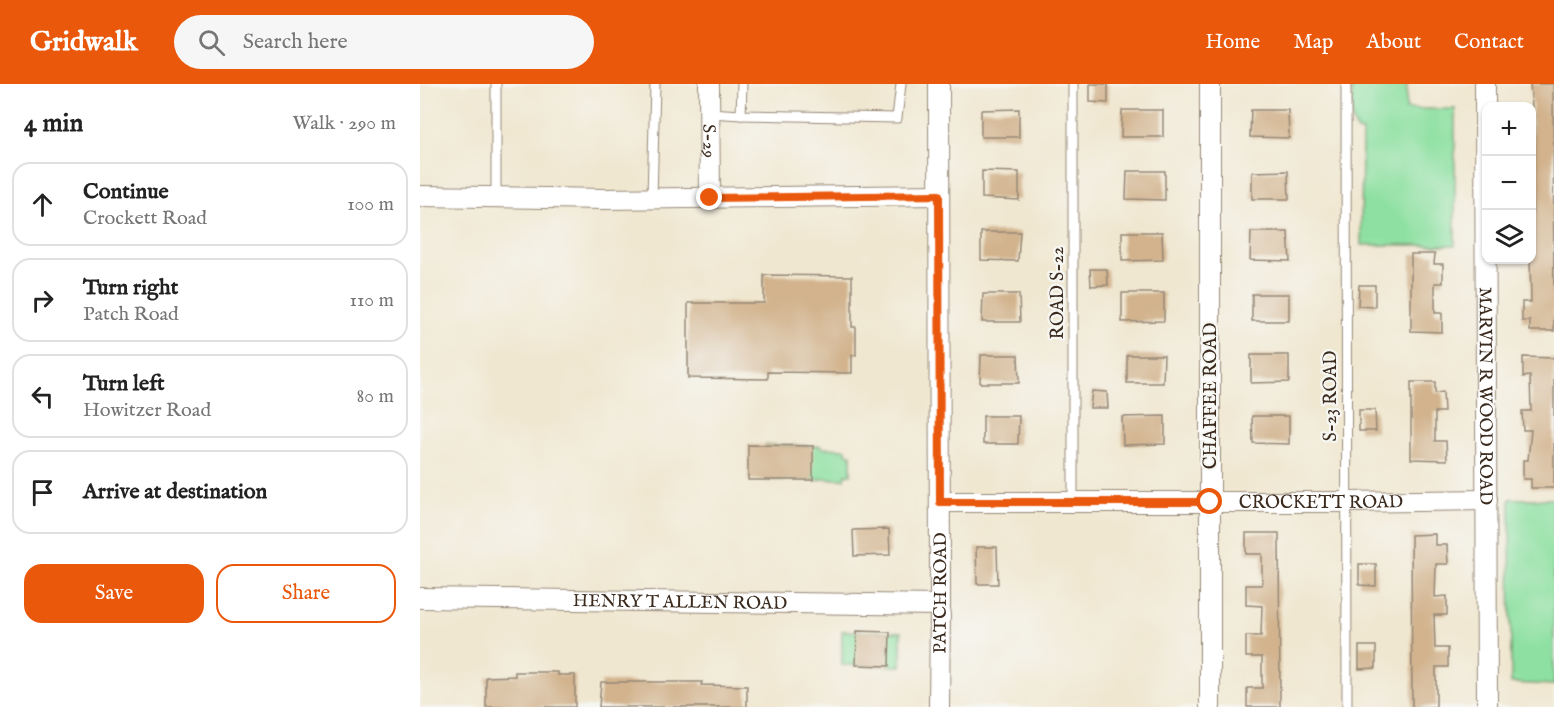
<!DOCTYPE html>
<meta charset="utf-8">
<style>
body{margin:0;font-family:"IM FELL English",serif;background:#f6f6f6;color:#222}
.controls{position:absolute;right:18px;top:18px;display:grid;overflow:hidden;border-radius:12px;box-shadow:0 2px 4px #0004}
.controls button{width:54px;height:54px;display:grid;place-items:center;padding:0;border:0;border-bottom:2px solid #e0e0e0;background:#fff;color:#222;font:30px sans-serif}
.stop{position:absolute;width:18px;height:18px;margin:-14px;border:4px solid #ea580c;border-radius:50%;background:#fff}
.stop.end{background:#ea580c;border-color:#fff;box-shadow:0 2px 6px #0008}
.list{margin:0;padding:0;list-style:none}
h2{display:flex;justify-content:space-between;align-items:center;height:78px;margin:0;padding:0 24px;font-size:26px}
h2 small{font-size:20px;font-weight:400;color:#767676}
.list li{display:grid;grid-template-columns:39px 1fr auto;gap:18px;align-items:center;box-sizing:border-box;height:84px;margin:0 12px 12px;padding:0 12px;border:2px solid #e0e0e0;border-radius:18px}
.list b{display:block;font-size:22px;white-space:nowrap}
.list p{margin:0;font-size:20px;white-space:nowrap;color:#767676}
.list em{font-size:20px;font-style:normal;color:#767676}
.actions{display:flex;gap:12px;padding:18px 24px}
.actions a{flex:1;padding:14px 0;border:2px solid #ea580c;border-radius:18px;text-align:center;font-size:21px;color:#ea580c}
.actions .main{background:#ea580c;color:#fff}
.icon{flex:none;width:33px;height:33px;fill:none;stroke:currentColor;stroke-width:2;stroke-linecap:round;stroke-linejoin:round}
.map{position:relative;flex:none;width:1134px;height:623px;overflow:hidden}
header{display:flex;align-items:center;gap:36px;box-sizing:border-box;height:84px;padding:0 30px;background:#ea580c;color:#fff}
header strong{font-size:28px}
nav{display:flex;gap:33px;margin-inline-start:auto;font-size:21px}
.search{width:420px;height:54px;background:#f6f6f6;display:flex;align-items:center;gap:15px;box-sizing:border-box;padding:0 21px;border-radius:33px;color:#767676;font-size:22px}
main{display:flex}
aside{flex:1;background:#fff}
.map>svg:first-child{display:block}
.green{fill:#8de0a1;stroke:#648560;stroke-width:1.5}
.building{fill:#d2b38d}
.lines{fill:none;stroke-linecap:round;stroke-linejoin:round}
.lane-casing{stroke:#968877;stroke-width:11}
.street-casing{stroke:#968877;stroke-width:22}
.lane{stroke:#fff;stroke-width:9}
.street{stroke:#fff;stroke-width:20}
.route{stroke:#ea580c;stroke-width:8}
.labels{text-anchor:middle;stroke-width:4.5;stroke-linejoin:round;paint-order:stroke}
.street-label{font-size:18px;fill:#3b2a1e;stroke:#f6f6f2}
</style>
<header>
<strong>Gridwalk</strong>
<div class="search"><svg class="icon" aria-label="search" viewBox="0 0 24 24"><circle cx="10" cy="10" r="6"/><path d="M15 15l6 6"/></svg>Search here</div>
<nav><a>Home</a><a>Map</a><a>About</a><a>Contact</a></nav>
</header>
<main>
<aside>
<h2>4 min<small>Walk · 290 m</small></h2>
<ul class="list">
<li><svg class="icon" aria-label="ahead" viewBox="0 0 24 24"><path d="M12 20V5M6 11l6-6 6 6"/></svg><div><b>Continue</b><p>Crockett Road</p></div><em>100 m</em></li>
<li><svg class="icon" aria-label="right" viewBox="0 0 24 24"><path d="M7 20v-9h11M14 6l5 5-5 5"/></svg><div><b>Turn right</b><p>Patch Road</p></div><em>110 m</em></li>
<li><svg class="icon" aria-label="left" viewBox="0 0 24 24"><path d="M17 20v-9H6M10 6l-5 5 5 5"/></svg><div><b>Turn left</b><p>Howitzer Road</p></div><em>80 m</em></li>
<li><svg class="icon" aria-label="arrive" viewBox="0 0 24 24"><path d="M6 21V4h12l-3 4 3 4H6"/></svg><div><b>Arrive at destination</b></div></li>
</ul>
<div class="actions"><a class="main">Save</a><a>Share</a></div>
</aside>
<div class="map">
<svg width="1134" height="623" viewBox="0 0 1134 623">
<rect width="100%" height="100%" fill="#f6f6f2"/>
<filter id="ink" filterUnits="userSpaceOnUse"><feTurbulence type="fractalNoise" baseFrequency=".0167" numOctaves="2"/><feDisplacementMap in="SourceGraphic" scale="12" xChannelSelector="R" yChannelSelector="G"/><feConvolveMatrix kernelMatrix="1 2 1 2 8 2 1 2 1" color-interpolation-filters="sRGB"/></filter>
<filter id="wash" filterUnits="userSpaceOnUse"><feTurbulence type="fractalNoise" baseFrequency=".008" numOctaves="4" result="noise"/><feDisplacementMap in="SourceGraphic" scale="24" xChannelSelector="R" yChannelSelector="G"/><feGaussianBlur stdDeviation="1.35" result="paint"/><feColorMatrix in="noise" values="0 0 0 0 0 0 0 0 0 0 0 0 0 0 0 0 0 1.4 0 .05"/><feComposite in="paint" operator="in"/></filter>
<g filter="url(#wash)">
<rect width="100%" height="100%" fill="#f0e7d0"/>
<!-- green -->
<g class="green">
<path d="M932 0H987L986 25H1035V161H941L942 48 937 47 932 35Z"/>
<path d="M345 361 401 362V364L426 365V369L431 370V390H426L425 395H401L400 396H345Z"/>
<path d="M1090 415H1134V601L1091 599Z"/>
<path d="M422 547 481 548V582L422 581Z"/>
</g>
<g id="blocks">
<!-- building -->
<g class="building">
<path d="M670 0H688V19L670 18Z"/>
<path d="M1110 0H1133L1134 247H1110V237H1102V218H1111L1110 176H1112V22Z"/>
<path d="M599 25V53H561V26Z"/>
<path d="M702 26H743V53H701Z"/>
<path d="M831 26H868L869 54 830 53Z"/>
<path d="M562 87 599 88V116L562 114Z"/>
<path d="M707 87H745V116L706 115Z"/>
<path d="M868 87 869 115H832V88Z"/>
<path d="M561 148H600L598 177 561 176Z"/>
<path d="M702 148H742L743 176 702 177Z"/>
<path d="M831 148H868L870 177 830 176Z"/>
<path d="M991 170H1015L1014 180H1023V199H1015V229H1022V248L991 247Z"/>
<path d="M670 185H687L688 201 671 202Z"/>
<path d="M344 191 432 192V243H436V271H432V289L348 288V295L268 294V219H344Z"/>
<path d="M939 201H955V223L938 222Z"/>
<path d="M702 209H744V237L702 238Z"/>
<path d="M563 210H599L600 238H562Z"/>
<rect x="832" y="210" width="37" height="27"/>
<path d="M561 271H598L599 299H560Z"/>
<path d="M707 271H744L743 299H707Z"/>
<path d="M831 271H869V298L831 299Z"/>
<path d="M1103 273 1134 274V404H1111V395H1103V376H1108L1111 346H1103L1102 327H1111L1110 292 1103 293Z"/>
<path d="M991 298H1015V309L1023 308 1024 328H1015V357H1026L1027 376 991 375Z"/>
<path d="M672 307 687 308 688 324H670Z"/>
<path d="M939 326H955L956 347H939Z"/>
<path d="M563 332H599L598 360H563Z"/>
<path d="M745 332V360L703 361 702 333Z"/>
<path d="M832 332H869V360L833 359Z"/>
<path d="M328 361 393 362V396H328Z"/>
<path d="M469 445 470 471 434 472 433 446Z"/>
<path d="M826 449H859L860 623H827V604H842V573H826V552H841L842 522 826 521V501H842V470H826Z"/>
<path d="M1015 450V461H1027L1028 480H1016L1015 513 1027 512V531H1014L1015 564H1028V583H1016V623H992L991 451Z"/>
<path d="M556 463H577L578 500H557Z"/>
<path d="M939 480H956V502L939 501Z"/>
<path d="M437 547 470 548 469 582 436 581Z"/>
<path d="M939 562H956V584L939 585Z"/>
<path d="M95 588H138V591H155V623H66V593L95 592Z"/>
<path d="M181 598H282L281 601 327 602V623H179Z"/>
</g>
</g>
</g>
<g filter="url(#ink)">
<use href="#blocks" fill-opacity="0" stroke="#968877" stroke-width="1.5"/>
<g class="lines">
<!-- lane casing -->
<g class="lane-casing">
<g id="lane">
<path d="M76 0V113"/>
<path d="M322 0 321 31 477 34 481 0"/>
<path d="M653 0V418"/>
<path d="M926 0 927 623"/>
<path d="M290 29 321 31"/>
<path d="M232 114 235 0"/>
</g>
</g>
<!-- street casing -->
<g class="street-casing">
<g id="street">
<path id="s1" d="M289 0 290 114"/>
<path id="s2" d="M1065 0 1067 623"/>
<path d="M0 112 184 115 519 111"/>
<path id="s3" d="M520 418H927L1067 416"/>
<path id="s4" d="M0 514 520 521"/>
<path id="s5" d="M519 623 520 521 519 0"/>
<path d="M790 623V0"/>
</g>
</g>
<!-- lane -->
<use href="#lane" class="lane"/>
<!-- street -->
<use href="#street" class="street"/>
</g>
</g>
<g class="lines" filter="url(#ink)">
<!-- route -->
<path class="route" d="M290 114 519 111 520 418H790"/>
</g>
<g class="labels">
<!-- street labels -->
<g class="street-label">
<text dy="6" stroke="none"><textPath href="#s1" startOffset="57">S-29</textPath></text>
<text transform="translate(637 209) rotate(-90)" y="6">ROAD S-22</text>
<text dy="6" stroke="none"><textPath href="#s2" startOffset="312">MARVIN R WOOD ROAD</textPath></text>
<text transform="translate(790 312) rotate(-90)" y="6">CHAFFEE ROAD</text>
<text transform="translate(910 312) rotate(-90)" y="6">S-23 ROAD</text>
<text dy="6" stroke="none"><textPath href="#s3" startOffset="381">CROCKETT ROAD</textPath></text>
<text dy="6" stroke="none"><textPath href="#s5" startOffset="114">PATCH ROAD</textPath></text>
<text dy="6" stroke="none"><textPath href="#s4" startOffset="260">HENRY T ALLEN ROAD</textPath></text>
</g>
</g>
</svg>
<div class="controls">
<button>+</button>
<button>−</button>
<button><svg class="icon" aria-label="layers" viewBox="0 0 24 24"><path d="M12 4l9 5-9 5-9-5zM3 14l9 5 9-5"/></svg></button>
</div>
<div class="stop" style="left:790px;top:418px"></div>
<div class="stop end" style="left:290px;top:114px"></div>
</div>
</main>
